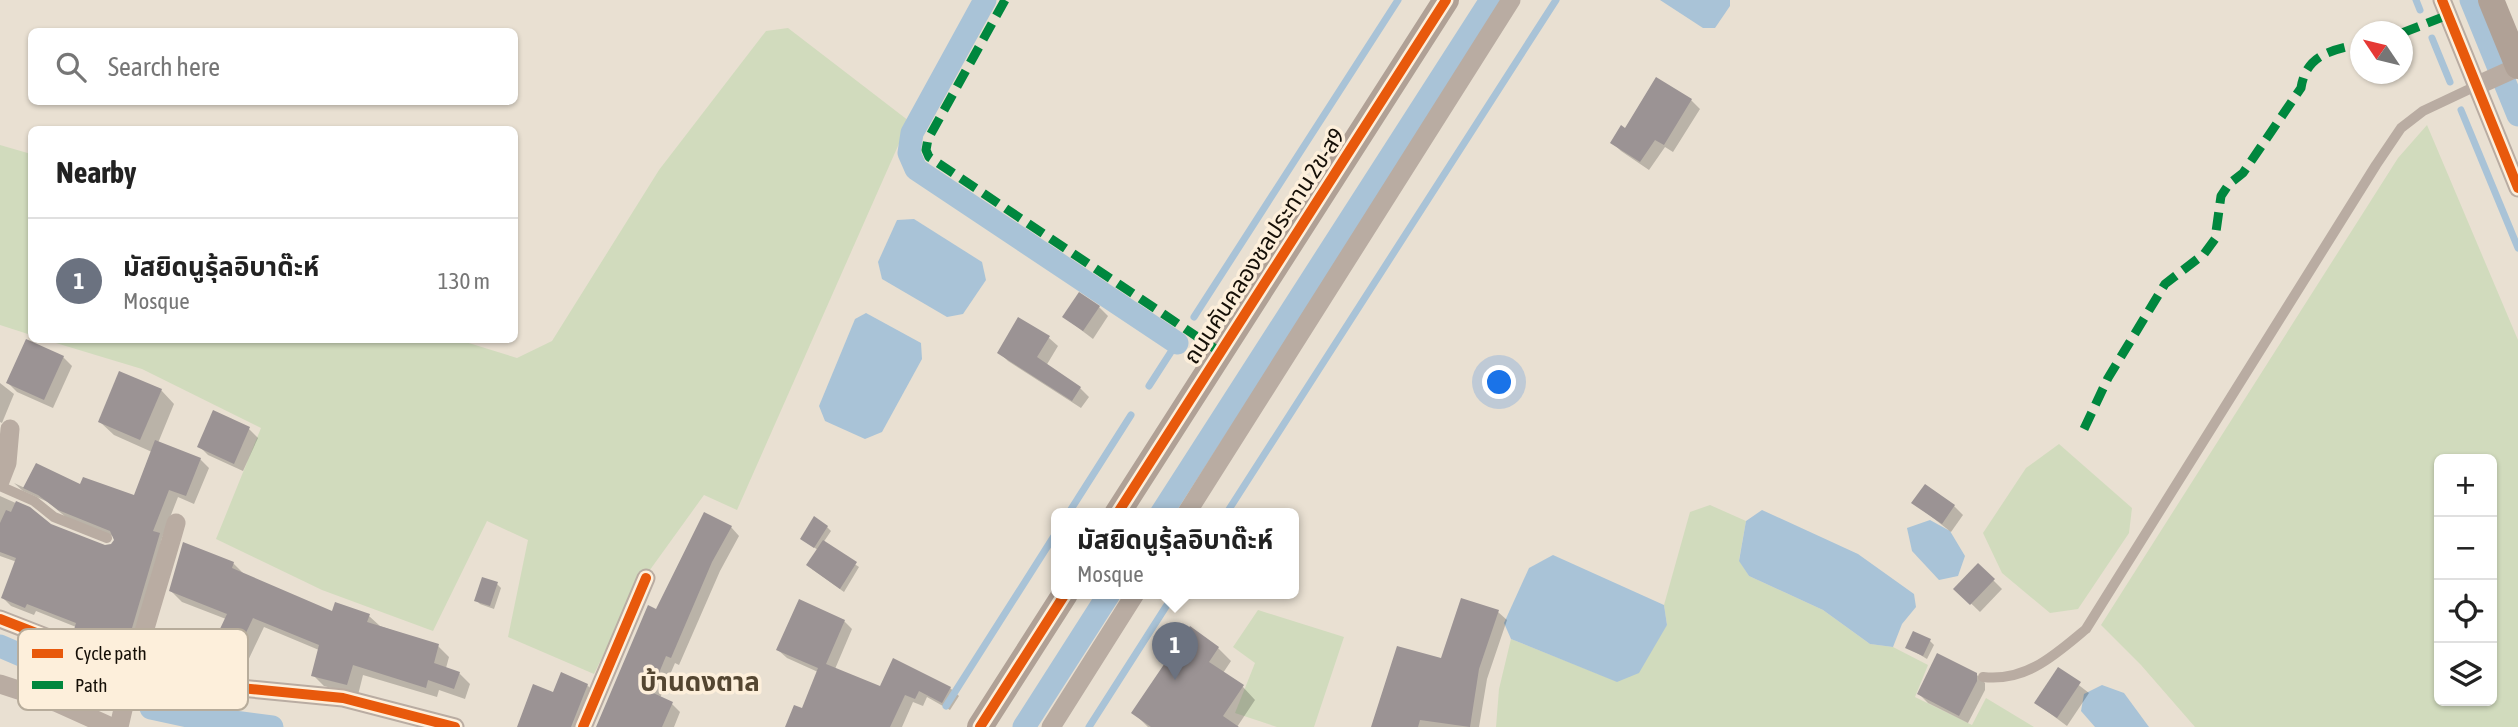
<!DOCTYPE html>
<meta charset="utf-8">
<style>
body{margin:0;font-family:"Asap Condensed","Noto Sans Thai",sans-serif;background:#f2f2f2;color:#222}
.controls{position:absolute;right:21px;bottom:21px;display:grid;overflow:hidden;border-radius:10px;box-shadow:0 2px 5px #0004}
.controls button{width:63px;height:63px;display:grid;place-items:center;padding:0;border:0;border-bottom:2px solid #e0e0e0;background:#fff;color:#222;font:35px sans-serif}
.compass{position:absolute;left:2350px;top:21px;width:63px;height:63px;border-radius:50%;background:#fff;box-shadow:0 2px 5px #0004;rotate:305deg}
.you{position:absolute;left:1500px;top:383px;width:24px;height:24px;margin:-18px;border:5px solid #fff;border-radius:50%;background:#1a73e8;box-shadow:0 0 0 10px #1a73e833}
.badge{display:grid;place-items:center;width:46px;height:46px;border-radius:50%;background:#5f584e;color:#fff;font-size:23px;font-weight:700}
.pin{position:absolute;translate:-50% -58px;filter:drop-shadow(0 2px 4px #0008)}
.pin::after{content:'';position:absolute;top:37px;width:24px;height:21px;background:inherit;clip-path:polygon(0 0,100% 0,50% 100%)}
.popup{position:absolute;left:1051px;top:508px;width:248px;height:91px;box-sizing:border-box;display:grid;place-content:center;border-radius:10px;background:#fff;filter:drop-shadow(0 2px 5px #0005);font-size:23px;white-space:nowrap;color:#767676}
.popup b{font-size:26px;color:#222}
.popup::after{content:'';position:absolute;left:50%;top:100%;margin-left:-14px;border:14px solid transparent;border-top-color:#fff}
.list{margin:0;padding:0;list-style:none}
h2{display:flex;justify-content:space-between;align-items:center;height:91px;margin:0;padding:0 28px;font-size:30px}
h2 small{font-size:23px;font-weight:400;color:#767676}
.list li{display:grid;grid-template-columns:46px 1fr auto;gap:21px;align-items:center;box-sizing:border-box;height:126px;padding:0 28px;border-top:2px solid #e0e0e0}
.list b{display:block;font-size:26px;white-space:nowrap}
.list p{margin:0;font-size:23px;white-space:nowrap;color:#767676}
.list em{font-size:23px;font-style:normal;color:#767676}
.icon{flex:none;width:38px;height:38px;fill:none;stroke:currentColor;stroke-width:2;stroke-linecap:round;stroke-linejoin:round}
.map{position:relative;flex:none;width:2518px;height:727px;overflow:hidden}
.search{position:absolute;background:#fff;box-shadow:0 2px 5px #0004;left:28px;top:28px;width:490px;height:77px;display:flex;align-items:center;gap:18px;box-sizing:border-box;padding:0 24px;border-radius:10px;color:#767676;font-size:26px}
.panel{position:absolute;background:#fff;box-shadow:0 2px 5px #0004;left:28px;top:126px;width:490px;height:217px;border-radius:10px}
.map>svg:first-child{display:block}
.green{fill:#d1dbbd;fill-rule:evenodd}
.water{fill:#a9c3d7}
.shadow{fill:#0003}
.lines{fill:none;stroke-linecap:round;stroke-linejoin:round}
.stream{stroke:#a9c3d7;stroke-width:7}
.canal{stroke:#a9c3d7;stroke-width:23}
.building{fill:#9b9394}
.lane{stroke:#b9aca2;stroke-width:10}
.street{stroke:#b9aca2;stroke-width:19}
.secondary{stroke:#b0a196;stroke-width:26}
.quiet{stroke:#00873e;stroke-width:9;stroke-dasharray:18 9;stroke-linecap:butt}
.cycleway-casing{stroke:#fdefdb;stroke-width:15}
.cycleway{stroke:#e8590c;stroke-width:10}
.labels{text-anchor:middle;stroke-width:7;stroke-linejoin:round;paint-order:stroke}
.street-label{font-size:23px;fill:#150f07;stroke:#fdefdb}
.quarter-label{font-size:26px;font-weight:bold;fill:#544631;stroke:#fdefdb}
.key{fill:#fdefdb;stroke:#b7ac9b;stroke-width:2}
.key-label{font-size:19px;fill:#150f07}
</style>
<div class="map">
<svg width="2518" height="727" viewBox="0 0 2518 727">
<rect width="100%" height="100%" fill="#e9e0d2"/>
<!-- green -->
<g class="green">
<path d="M788 28 909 121 737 510 704 495 634 592 594 674 508 637 528 540 487 521 433 631 322 590 216 539 261 428 142 369 46 340H459L517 358 552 341 659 170 766 31Z"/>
<path d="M2427 125 2518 340V727H2195L2141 665 2101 625 2398 158ZM2492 459V701H2439V459Z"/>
<path d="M0 145 31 154V335L0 325Z"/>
<path d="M2059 444 2132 508 2129 533 2078 609 2050 613 2002 573 1983 533 2026 468Z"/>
<path d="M1710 505 1746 521 1739 560 1749 576 1823 610 1870 644 1893 647 1928 665 1915 697 1972 725 1986 698 2034 727H1496L1499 689 1511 639 1616 681 1667 625 1664 605 1690 512Z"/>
<path d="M1258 610 1344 637 1314 727H1277L1235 713 1255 663 1233 647Z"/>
</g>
<!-- water -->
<g class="water">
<path d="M1660 0H1730V6L1715 28H1703Z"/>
<path d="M914 219 982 262 986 280 963 314 947 317 882 279 878 262 897 220Z"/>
<path d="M866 313 921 343 922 359 882 432 865 439 825 421 819 406 855 319Z"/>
<path d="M1762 510 1858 554 1914 594 1916 607 1902 624 1893 647 1870 644 1823 610 1749 576 1739 561 1746 521Z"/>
<path d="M1930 520 1950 531 1965 556 1958 576 1939 580 1912 551 1907 528Z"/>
<path d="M1553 555 1664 605 1667 625 1639 673 1617 682 1511 639 1504 623 1529 568Z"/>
<path d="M2102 685 2124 693 2149 727H2095L2081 711 2084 694Z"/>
</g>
<!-- shadow -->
<g class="shadow">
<path d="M1691 100 1700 109 1673 152 1665 147 1649 170 1621 151 1612 142 1625 131Z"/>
<path d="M1099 307 1108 316 1093 339 1064 317Z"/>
<path d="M1049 338 1058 346 1046 366 1080 388 1089 397 1081 408 1008 361 999 352Z"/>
<path d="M63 357 72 366 53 408 17 392 8 383Z"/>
<path d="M0 383 14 394 2 423 0 422Z"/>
<path d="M161 390 174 404 158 443 200 459 209 468 194 504 178 497 162 538 136 652 127 649 125 656 83 641 75 633 76 627 36 611 34 615 11 606 3 598 17 562 0 556V496L29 509 50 525 108 547 116 541 115 537 68 519 48 502 23 491 14 483 25 488 81 487 135 497 152 452 114 435 100 422Z"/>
<path d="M214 413 249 429 258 438 243 471 208 455 199 446Z"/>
<path d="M1914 503 1954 506 1963 515 1951 532Z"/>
<path d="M731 527 739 536 720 571 679 665 675 663 660 698 672 704 680 712 674 727H597L657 611Z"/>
<path d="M827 527 831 531 823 543 859 567 844 592 812 569 818 550 806 542Z"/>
<path d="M233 563 244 574 333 613 369 616 380 626 438 646 449 657 446 668 459 673 470 684 465 699 439 690 437 697 363 675 358 695 324 686 313 675 319 650 264 627 245 667 237 663 230 683 215 677 204 666 226 619 182 602 171 591Z"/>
<path d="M1978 565 2002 589 1980 612 1956 589Z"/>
<path d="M497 584 501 588 494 609 480 604 476 600Z"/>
<path d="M1498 612 1507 620 1487 679 1479 727H1373L1442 660Z"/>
<path d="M844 621 852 629 835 669 881 688H950L959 696 950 710 927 697 923 706 913 702 902 727H787L803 710 818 672 787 658 778 650Z"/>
<path d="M1190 629 1218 648 1231 661 1223 673 1243 687 1255 700 1237 727H1148L1133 712Z"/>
<path d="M1930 641 1934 645 1927 659 1907 647Z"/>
<path d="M196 649 200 653 193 669 173 659Z"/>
<path d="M2058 669 2089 693 2067 726 2036 703Z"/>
<path d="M1976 674 1985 683V690L1968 723 1928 703 1919 694Z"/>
<path d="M587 685 596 694 583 727H521L554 694Z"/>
</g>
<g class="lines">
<!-- stream -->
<g class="stream">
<path d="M2416 0 2420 10"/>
<path d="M2432 38 2450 82"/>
<path d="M2461 110 2518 248"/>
<path d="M1194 317 1398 0"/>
<path d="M1149 386 1178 341"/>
<path d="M1068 514 1131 415"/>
<path d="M1226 514 1556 0"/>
<path d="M946 706 1056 533"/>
<path d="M1089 727 1174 594"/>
</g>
<!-- canal -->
<g class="canal">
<path d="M985 0 912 133 909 153 916 169 1177 343"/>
<path d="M2471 0 2518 115"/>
<path d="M1161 514 1491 0"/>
<path d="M0 646 86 683"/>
<path d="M151 708 188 716 272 727"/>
<path d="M1024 727 1109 594"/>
</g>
</g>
<!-- building -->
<g class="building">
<path d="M1656 77 1692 99 1664 145 1655 140 1640 162 1610 143 1621 125 1625 128Z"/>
<path d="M1079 292 1100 306 1083 331 1062 317Z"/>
<path d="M1018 317 1050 336 1037 357 1081 387 1072 401 997 353Z"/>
<path d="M26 339 64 356 44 400 6 383Z"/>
<path d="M119 371 162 389 140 440 98 422Z"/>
<path d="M213 410 250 427 234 464 197 447Z"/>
<path d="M155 440 201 458 186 496 169 490 153 531 160 533 127 645 118 642 116 648 73 633 76 623 27 604 25 608 1 598 16 558 0 552V523L6 510 11 512 16 501 30 507 51 524 105 545 111 544 114 540 110 531 58 510 38 495 23 488 36 463 80 484 83 477 134 495Z"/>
<path d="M1925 484 1955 505 1942 524 1911 503Z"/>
<path d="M704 512 732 526 712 562 671 658 666 656 651 692 673 702 662 727H596L648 605 656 609Z"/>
<path d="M814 516 828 526 814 548 800 539Z"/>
<path d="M823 540 857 562 840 589 806 565Z"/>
<path d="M183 542 234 562 232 568 332 611 335 602 370 614 367 622 439 644 434 663 460 672 454 689 428 680 426 688 353 665 347 685 311 676 319 645 253 618 234 658 226 654 219 674 202 667 227 614 169 591Z"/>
<path d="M1978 563 1995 579 1970 605 1953 589Z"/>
<path d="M482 577 498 582 490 606 474 601Z"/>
<path d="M1461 598 1499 610 1479 669 1470 727 1420 720 1418 727H1371L1397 646 1441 658Z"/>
<path d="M799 599 845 620 826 664 880 686 893 658 951 687 942 703 919 691 915 699 905 695 890 727H785L794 705 802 708 818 668 776 650Z"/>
<path d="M1190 626 1219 647 1209 662 1244 685 1223 716 1239 727H1151L1131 713Z"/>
<path d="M1913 631 1931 639 1923 656 1905 648Z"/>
<path d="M180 640 197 648 188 667 171 659Z"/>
<path d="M1937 653 1977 673V681L1959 716 1917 694Z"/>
<path d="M2058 667 2081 682 2057 718 2034 703Z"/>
<path d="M561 672 588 684 571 727H517L533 684 553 692Z"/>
</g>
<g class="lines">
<!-- lane -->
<g class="lane">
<path d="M0 486 34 501 54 517 107 538"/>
<path d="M1983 677C2026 682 2055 655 2086 629L2376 165 2401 128 2423 111 2476 86"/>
</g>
<!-- street -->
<g class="street">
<path d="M2442 0 2518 188"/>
<path d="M2476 86 2518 67"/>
<path d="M0 481 7 463 10 429"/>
<path d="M1186 514 1511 0"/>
<path d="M0 619 131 670 199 684 343 698 455 727"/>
<path d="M0 684 58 703 111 727"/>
<path d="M119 727C134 658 157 591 176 523"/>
<path d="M583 727 646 578"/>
<path d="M1051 727 1135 594"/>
</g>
<!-- secondary -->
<g class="secondary">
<path d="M2491 0 2518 66"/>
<path d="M1117 514 1446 0"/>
<path d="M980 727 1065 594"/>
</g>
<!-- quiet -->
<g class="quiet">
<path d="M1005 0 928 139 926 150 929 157 1220 352"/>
<path d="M2402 33 2448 15"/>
<path d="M2084 429 2108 378 2165 284 2204 254 2215 239 2221 196 2229 184 2243 173 2301 88C2306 55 2331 50 2360 44"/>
</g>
<!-- cycleway casing -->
<g class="cycleway-casing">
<g id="cycleway">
<path d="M2442 0 2518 188"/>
<path d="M1117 514 1446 0"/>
<path d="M0 619 131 670 199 684 343 698 455 727"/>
<path d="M583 727 646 578"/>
<path d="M980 727 1065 594"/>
</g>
</g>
<!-- cycleway -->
<use href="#cycleway" class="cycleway"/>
</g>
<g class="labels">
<!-- street labels -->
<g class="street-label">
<text transform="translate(1264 246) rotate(-57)" y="8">ถนนคันคลองชลประทาน 2ข-ส9</text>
</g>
<!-- quarter labels -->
<g class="quarter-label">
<text x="700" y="691">บ้านดงตาล</text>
</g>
</g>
<!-- legend -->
<rect x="18" y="629" width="230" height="81" rx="10" class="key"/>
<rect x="32" y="649" width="31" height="9" fill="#e8590c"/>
<rect x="32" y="681" width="31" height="8" fill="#00873e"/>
<g class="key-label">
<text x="75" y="660">Cycle path</text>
<text x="75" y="692">Path</text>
</g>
</svg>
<div class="controls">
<button>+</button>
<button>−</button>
<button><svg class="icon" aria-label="locate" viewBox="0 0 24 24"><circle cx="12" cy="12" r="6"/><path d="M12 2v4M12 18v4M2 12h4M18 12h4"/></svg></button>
<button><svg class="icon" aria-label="layers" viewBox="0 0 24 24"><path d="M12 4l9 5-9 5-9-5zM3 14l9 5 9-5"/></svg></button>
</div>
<svg class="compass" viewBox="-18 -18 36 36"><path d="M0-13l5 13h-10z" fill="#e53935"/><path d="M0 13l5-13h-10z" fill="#767676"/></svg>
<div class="you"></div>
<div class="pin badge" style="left:1175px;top:680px;background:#6b7280">1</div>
<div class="popup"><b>มัสยิดนูรุ้ลอิบาด๊ะห์</b>Mosque</div>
<div class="search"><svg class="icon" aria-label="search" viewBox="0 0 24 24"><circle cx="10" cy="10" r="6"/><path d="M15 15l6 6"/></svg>Search here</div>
<section class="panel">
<h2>Nearby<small></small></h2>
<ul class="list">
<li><span class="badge" style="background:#6b7280">1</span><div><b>มัสยิดนูรุ้ลอิบาด๊ะห์</b><p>Mosque</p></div><em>130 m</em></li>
</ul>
</section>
</div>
